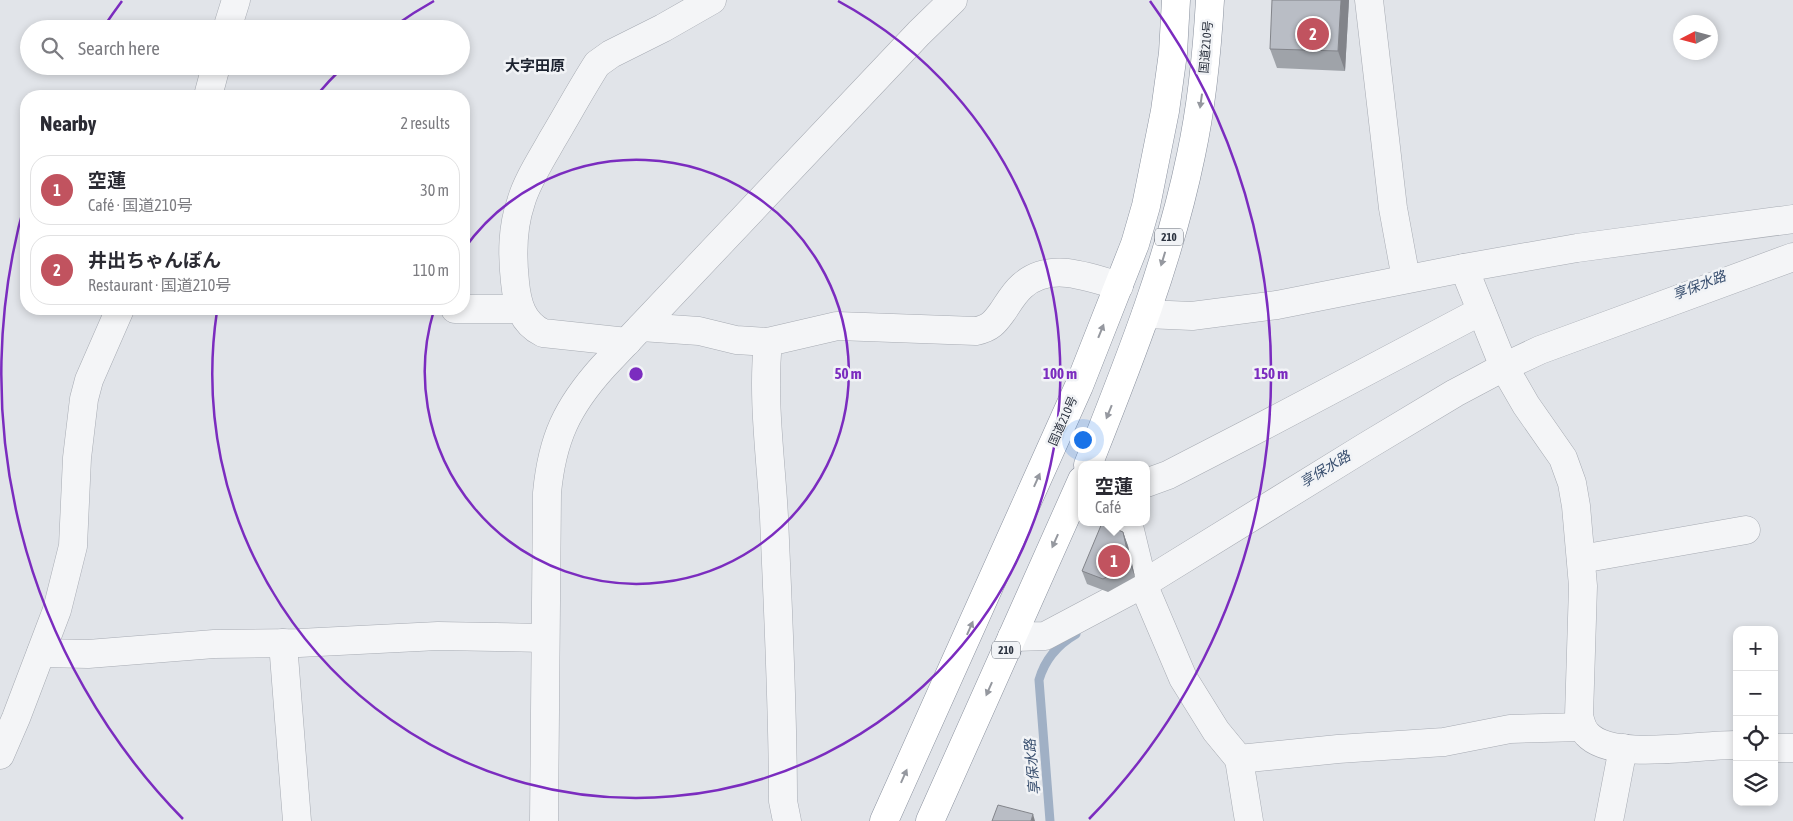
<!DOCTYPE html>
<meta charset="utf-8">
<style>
body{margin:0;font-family:"Asap Condensed","Noto Sans JP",sans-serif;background:#f2f2f3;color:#2b2b33}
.controls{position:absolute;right:15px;bottom:15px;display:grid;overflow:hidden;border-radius:10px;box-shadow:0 2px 8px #0003}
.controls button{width:45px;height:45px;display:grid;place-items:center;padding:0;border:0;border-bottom:1px solid #e1e1e2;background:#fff;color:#2b2b33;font:25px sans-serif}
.compass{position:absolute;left:1673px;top:15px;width:45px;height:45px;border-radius:50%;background:#fff;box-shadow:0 2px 8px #0003;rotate:264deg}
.you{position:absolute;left:1082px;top:439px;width:18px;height:18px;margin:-12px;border:4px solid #fff;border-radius:50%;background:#1a73e8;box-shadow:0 0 0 8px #1a73e833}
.badge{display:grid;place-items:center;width:32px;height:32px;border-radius:50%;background:#c1535f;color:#fff;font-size:16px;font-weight:700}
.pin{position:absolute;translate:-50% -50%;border:2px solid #fff;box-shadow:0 1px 5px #0006}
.popup{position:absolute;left:1078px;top:461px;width:72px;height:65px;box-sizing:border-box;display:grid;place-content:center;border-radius:10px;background:#fff;filter:drop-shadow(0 1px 4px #0005);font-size:16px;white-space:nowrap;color:#7c7c81}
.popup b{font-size:19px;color:#2b2b33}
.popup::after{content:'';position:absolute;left:50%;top:100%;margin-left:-10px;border:10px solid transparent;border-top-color:#fff}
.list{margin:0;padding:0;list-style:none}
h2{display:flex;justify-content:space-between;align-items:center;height:65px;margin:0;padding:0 20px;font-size:21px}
h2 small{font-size:16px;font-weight:400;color:#7c7c81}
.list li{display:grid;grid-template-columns:32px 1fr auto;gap:15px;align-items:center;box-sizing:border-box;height:70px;margin:0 10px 10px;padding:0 10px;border:1px solid #e1e1e2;border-radius:20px}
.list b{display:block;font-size:19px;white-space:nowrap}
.list p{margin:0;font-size:16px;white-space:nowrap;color:#7c7c81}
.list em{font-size:16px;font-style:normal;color:#7c7c81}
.icon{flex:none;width:28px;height:28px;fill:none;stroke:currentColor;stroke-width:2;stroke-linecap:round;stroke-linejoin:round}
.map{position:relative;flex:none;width:1793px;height:821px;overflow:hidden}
.search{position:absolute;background:#fff;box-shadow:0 2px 8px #0003;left:20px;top:20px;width:450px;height:55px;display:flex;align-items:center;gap:12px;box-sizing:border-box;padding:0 18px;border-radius:28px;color:#7c7c81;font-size:19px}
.panel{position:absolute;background:#fff;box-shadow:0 2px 8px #0003;left:20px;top:90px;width:450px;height:225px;border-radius:20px}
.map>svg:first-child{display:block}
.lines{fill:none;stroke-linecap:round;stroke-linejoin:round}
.stream{stroke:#a0b0c5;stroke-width:9}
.minor-casing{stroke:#a7abb3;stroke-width:29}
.highway-casing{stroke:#8a919e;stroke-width:29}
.minor{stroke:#f4f5f7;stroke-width:28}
.highway{stroke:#fff;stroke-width:28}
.wall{fill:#9fa3a9}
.shaded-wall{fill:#82848a}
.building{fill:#b9bdc5;stroke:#82848a}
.oneway{fill:#95989f}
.ring{fill:none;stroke:#7b2cbf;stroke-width:2.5}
.labels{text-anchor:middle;stroke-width:5;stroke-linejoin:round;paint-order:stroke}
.shield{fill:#f1f3f6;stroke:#666c76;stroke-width:1}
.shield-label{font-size:11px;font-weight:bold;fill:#2b323f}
.street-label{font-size:12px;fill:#2b323f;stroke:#f1f3f6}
.water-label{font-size:14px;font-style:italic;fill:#394f6f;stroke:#f1f3f6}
.quarter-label{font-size:15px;font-weight:bold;fill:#1d2330;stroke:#f1f3f6}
.centre{fill:#7b2cbf;stroke:#f1f3f6;stroke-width:2.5}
.ring-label{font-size:15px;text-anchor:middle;font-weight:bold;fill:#7b2cbf;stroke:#f1f3f6;stroke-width:5;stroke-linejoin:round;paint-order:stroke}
</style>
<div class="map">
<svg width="1793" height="821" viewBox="0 0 1793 821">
<rect width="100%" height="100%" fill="#e1e4e9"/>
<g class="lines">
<!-- stream -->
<path class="stream" d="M1050 821 1039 680C1045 659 1057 645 1076 634"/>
<!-- minor casing -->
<g class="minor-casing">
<g id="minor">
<path d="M1369 0 1393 208 1406 279"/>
<path d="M227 29 236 0"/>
<path d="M208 96 216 66"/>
<path d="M1464 268 1504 367 1526 405 1563 458 1572 483 1576 506 1583 586 1579 716C1581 723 1582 729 1587 734 1612 762 1700 744 1737 745"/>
<path d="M455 309H520"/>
<path d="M1146 314 1192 316 1277 305 1464 268 1577 248 1793 219"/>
<path d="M641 327 699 331 736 340 768 342 837 326 976 331C991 328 995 322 1003 311 1009 302 1014 293 1022 286 1050 261 1088 277 1119 286"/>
<path d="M627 342 543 333C522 323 517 303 515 282 512 254 512 228 521 202 527 181 541 160 552 140 567 115 581 89 597 64L611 54 663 28 712 0"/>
<path d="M768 342C762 400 771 459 774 517 778 612 783 706 783 801L787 821"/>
<path d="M1146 483 1168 475 1263 426 1481 311"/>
<path d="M1128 522 1143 584 1183 678 1216 731 1239 759 1249 821"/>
<path d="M1581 559 1746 530"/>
<path d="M1012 637 1045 636 1143 584 1365 447 1455 393 1504 367 1540 350 1793 257"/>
<path d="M283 643 297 821"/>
<path d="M41 653 88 654 214 644 299 643 438 636 545 638"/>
<path d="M1774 748H1793"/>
<path d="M0 755 16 718 57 610 73 546 77 458 84 399 89 380 120 309"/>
<path d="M1239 759 1338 749 1444 742 1510 729 1582 727"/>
<path d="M544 821 547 493C552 439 567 407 603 367L919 33 953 0"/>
<path d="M1609 821 1623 748"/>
</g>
</g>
<!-- highway casing -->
<g class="highway-casing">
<g id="highway">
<path d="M1088 465C1128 364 1169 262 1191 155 1202 104 1207 52 1210 0"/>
<path d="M884 821 1079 386 1135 244 1146 206 1165 111 1173 53 1176 0"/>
<path d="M930 821 1082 480"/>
</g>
</g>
<!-- minor -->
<use href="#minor" class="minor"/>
<!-- highway -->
<use href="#highway" class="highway"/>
</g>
<!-- wall -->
<g class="wall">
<path d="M1349 0 1345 71 1277 68 1270 49Z"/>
<path d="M1123 532 1128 546 1135 577 1108 592 1087 584 1082 571Z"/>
</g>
<!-- shaded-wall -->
<g class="shaded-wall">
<path d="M1341 0H1349L1345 71 1338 51Z"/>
<path d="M1123 532 1128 546 1135 577 1130 564Z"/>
<path d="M1033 814 1035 821H1031Z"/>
</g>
<!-- building -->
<g class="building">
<path d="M1272 0H1341L1338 51 1270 49Z"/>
<path d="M1102 523 1123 532 1130 564 1103 579 1082 571Z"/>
<path d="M998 805 1033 814 1031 821H992Z"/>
</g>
<!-- one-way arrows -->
<defs><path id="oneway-solid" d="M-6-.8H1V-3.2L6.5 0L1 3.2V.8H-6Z" transform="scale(1.25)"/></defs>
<g class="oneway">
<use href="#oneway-solid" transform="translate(1201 101) rotate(98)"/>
<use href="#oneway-solid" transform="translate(1163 259) rotate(107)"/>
<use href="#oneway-solid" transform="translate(1101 331) rotate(-68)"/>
<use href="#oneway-solid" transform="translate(1109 412) rotate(112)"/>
<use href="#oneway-solid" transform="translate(1037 480) rotate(-66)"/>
<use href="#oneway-solid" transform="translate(1055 541) rotate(114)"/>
<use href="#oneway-solid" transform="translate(970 628) rotate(-66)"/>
<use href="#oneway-solid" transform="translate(989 689) rotate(114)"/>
<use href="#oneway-solid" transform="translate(904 776) rotate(-66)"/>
</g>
<!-- distance rings -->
<g class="ring">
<path d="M464 249A212 212 0 1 1 434 310"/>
<path d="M316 96A424 424 0 0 1 344 66M393 27A424 424 0 0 1 434 1M838 1A424 424 0 1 1 217 311"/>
<path d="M183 819A635 635 0 0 1 26 199M103 28A635 635 0 0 1 122 1M1150 1A635 635 0 0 1 1089 819"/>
</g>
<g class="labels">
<!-- shield labels -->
<g class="shield">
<rect x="1155" y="228.5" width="28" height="17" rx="4"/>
<rect x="992" y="641.5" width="28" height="17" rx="4"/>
</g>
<g class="shield-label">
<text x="1169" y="241">210</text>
<text x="1006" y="654">210</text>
</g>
<!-- street labels -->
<g class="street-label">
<text transform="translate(1206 47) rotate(-85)" y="4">国道210号</text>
<text transform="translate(1063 421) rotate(-66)" y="4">国道210号</text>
</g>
<!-- water labels -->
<g class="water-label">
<text transform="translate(1699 285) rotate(-21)" y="5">享保水路</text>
<text transform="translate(1325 469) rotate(-31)" y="5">享保水路</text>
<text transform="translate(1032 767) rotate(-95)" y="5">享保水路</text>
</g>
<!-- quarter labels -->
<g class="quarter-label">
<text x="535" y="71">大字田原</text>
</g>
</g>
<circle cx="636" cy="374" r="8" class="centre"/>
<g class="ring-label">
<text x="848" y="379">50 m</text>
<text x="1060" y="379">100 m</text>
<text x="1271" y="379">150 m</text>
</g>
</svg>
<div class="controls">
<button>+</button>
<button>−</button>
<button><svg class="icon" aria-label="locate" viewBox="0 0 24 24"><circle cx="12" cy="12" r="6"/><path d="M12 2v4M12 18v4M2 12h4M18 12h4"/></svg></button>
<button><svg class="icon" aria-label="layers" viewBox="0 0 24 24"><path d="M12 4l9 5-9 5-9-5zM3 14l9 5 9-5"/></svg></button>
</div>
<svg class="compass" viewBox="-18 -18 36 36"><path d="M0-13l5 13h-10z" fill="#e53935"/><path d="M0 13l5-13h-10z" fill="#7c7c81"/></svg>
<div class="you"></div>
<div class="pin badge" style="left:1114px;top:561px">1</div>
<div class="popup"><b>空蓮</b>Café</div>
<div class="pin badge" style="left:1313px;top:34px">2</div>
<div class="search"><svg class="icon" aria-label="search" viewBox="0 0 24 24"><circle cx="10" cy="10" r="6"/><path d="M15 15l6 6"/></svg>Search here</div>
<section class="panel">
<h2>Nearby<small>2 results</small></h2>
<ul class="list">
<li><span class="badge">1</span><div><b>空蓮</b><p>Café · 国道210号</p></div><em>30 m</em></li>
<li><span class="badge">2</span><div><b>井出ちゃんぽん</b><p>Restaurant · 国道210号</p></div><em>110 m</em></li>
</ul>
</section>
</div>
